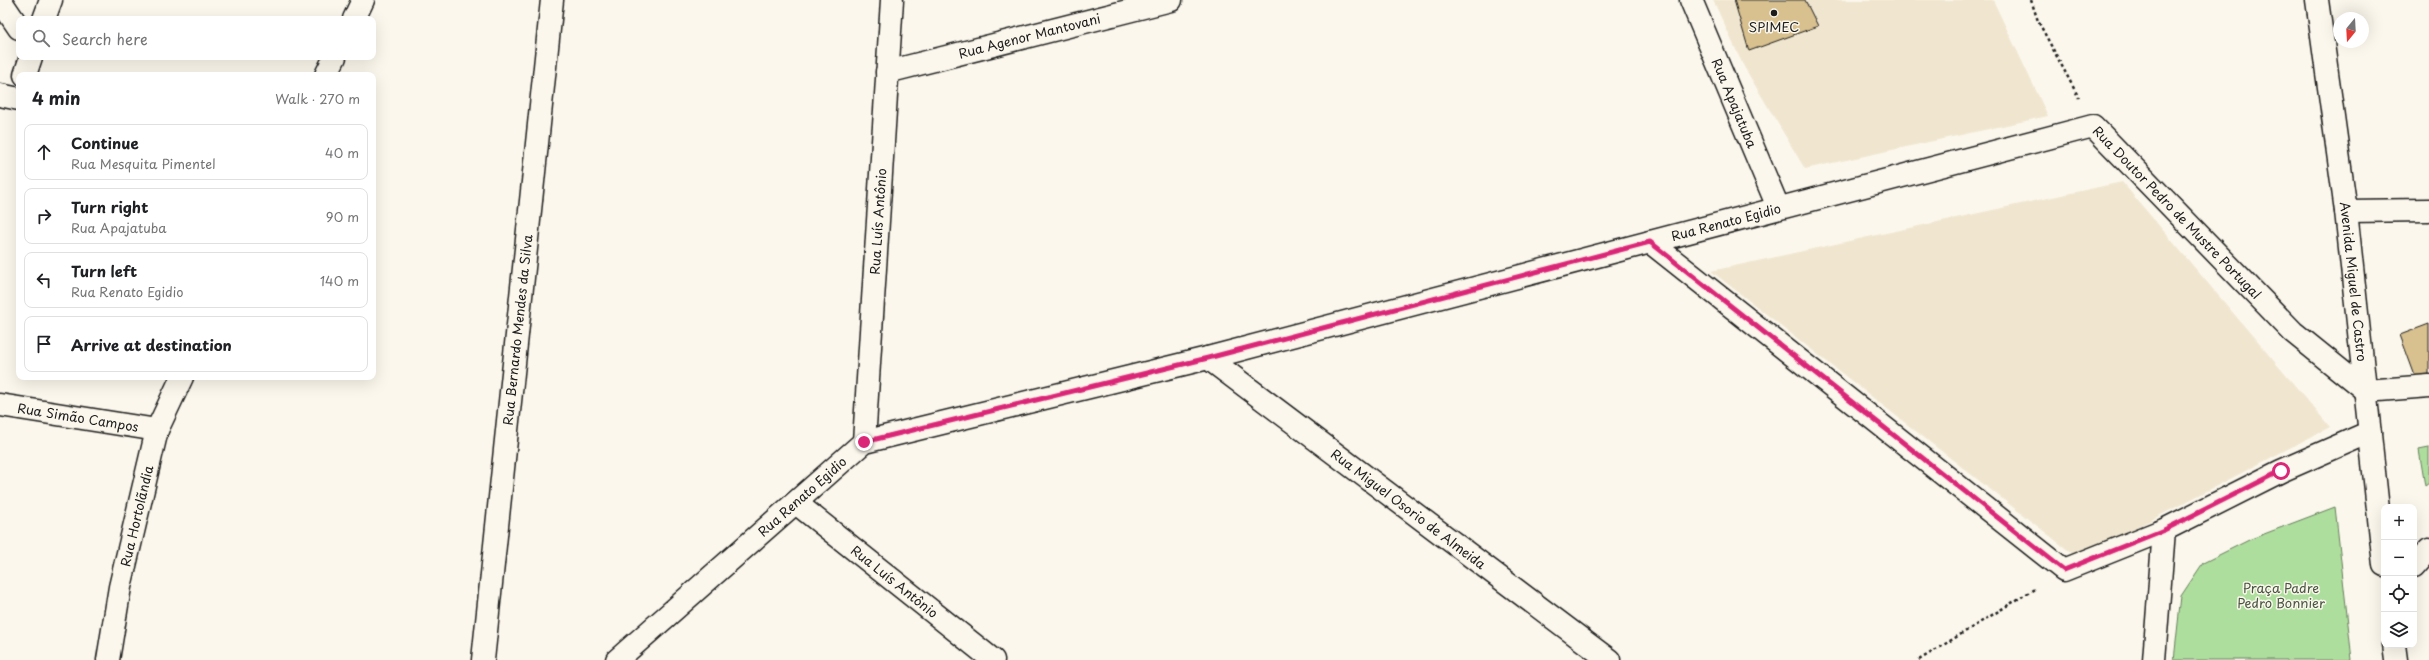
<!DOCTYPE html>
<meta charset="utf-8">
<style>
body{margin:0;font-family:"Playpen Sans",sans-serif;background:#f2f2f2;color:#202124}
.controls{position:absolute;right:12px;bottom:12px;display:grid;overflow:hidden;border-radius:8px;box-shadow:0 4px 16px #0002}
.controls button{width:36px;height:36px;display:grid;place-items:center;padding:0;border:0;border-bottom:1px solid #e0e0e0;background:#fff;color:#202124;font:20px sans-serif}
.compass{position:absolute;left:2333px;top:12px;width:36px;height:36px;border-radius:50%;background:#fff;box-shadow:0 4px 16px #0002;rotate:198deg}
.stop{position:absolute;width:12px;height:12px;margin:-9px;border:3px solid #db2777;border-radius:50%;background:#fff}
.stop.end{background:#db2777;border-color:#fff;box-shadow:0 1px 4px #0008}
.list{margin:0;padding:0;list-style:none}
h2{display:flex;justify-content:space-between;align-items:center;height:52px;margin:0;padding:0 16px;font-size:17px}
h2 small{font-size:13px;font-weight:400;color:#757577}
.list li{display:grid;grid-template-columns:26px 1fr auto;gap:12px;align-items:center;box-sizing:border-box;height:56px;margin:0 8px 8px;padding:0 8px;border:1px solid #e0e0e0;border-radius:8px}
.list b{display:block;font-size:15px;white-space:nowrap}
.list p{margin:0;font-size:13px;white-space:nowrap;color:#757577}
.list em{font-size:13px;font-style:normal;color:#757577}
.icon{flex:none;width:22px;height:22px;fill:none;stroke:currentColor;stroke-width:2;stroke-linecap:round;stroke-linejoin:round}
.map{position:relative;flex:none;width:2429px;height:660px;overflow:hidden}
.search{position:absolute;background:#fff;box-shadow:0 4px 16px #0002;left:16px;top:16px;width:360px;height:44px;display:flex;align-items:center;gap:10px;box-sizing:border-box;padding:0 14px;border-radius:8px;color:#757577;font-size:15px}
.panel{position:absolute;background:#fff;box-shadow:0 4px 16px #0002;left:16px;top:72px;width:360px;height:308px;border-radius:8px}
.map>svg:first-child{display:block}
.built{fill:#f0e6d0}
.green{fill:#aede9d;stroke:#657d5c}
.building{fill:#d8c08f;stroke:#1c1c1c}
.lines{fill:none;stroke-linecap:round;stroke-linejoin:round}
.minor-casing{stroke:#1c1c1c;stroke-width:25}
.tertiary-casing{stroke:#1c1c1c;stroke-width:25}
.path{stroke:#1c1c1c;stroke-width:2.5;stroke-dasharray:3 3;stroke-linecap:butt}
.minor{stroke:#fbf7ec;stroke-width:22}
.tertiary{stroke:#fbf7ec;stroke-width:22}
.route{stroke:#db2777;stroke-width:5}
.poi-dot{fill:#1c1c1c;stroke:#fbf7ec;stroke-width:1.5}
.labels{text-anchor:middle;stroke-width:3;stroke-linejoin:round;paint-order:stroke}
.poi-label{font-size:13px;fill:#1c1c1c;stroke:#fbf7ec}
.street-label{font-size:13px;fill:#1c1c1c;stroke:#fbf7ec}
.park-label{font-size:13px;fill:#485643;stroke:#fbf7ec}
</style>
<div class="map">
<svg width="2429" height="660" viewBox="0 0 2429 660">
<rect width="100%" height="100%" fill="#fbf7ec"/>
<filter id="ink" filterUnits="userSpaceOnUse"><feTurbulence type="fractalNoise" baseFrequency=".025" numOctaves="2"/><feDisplacementMap in="SourceGraphic" scale="8" xChannelSelector="R" yChannelSelector="G"/><feConvolveMatrix kernelMatrix="1 2 1 2 8 2 1 2 1" color-interpolation-filters="sRGB"/></filter>
<g filter="url(#ink)">
<!-- built -->
<g class="built">
<path d="M1713 0H1993L2048 116 1805 169 1743 65Z"/>
<path d="M2122 182 2330 427 2078 558 1711 271Z"/>
</g>
<!-- green -->
<g class="green">
<path d="M2429 448V483L2425 486 2419 450Z"/>
<path d="M2335 507 2352 660H2174L2181 596 2203 563 2251 539Z"/>
</g>
<!-- building -->
<g class="building">
<path d="M1734 0H1805L1818 26 1749 51Z"/>
<path d="M2429 324V380L2418 384 2400 335Z"/>
</g>
<g class="lines">
<!-- minor casing -->
<g class="minor-casing">
<g id="minor">
<path d="M0 0 19 28"/>
<path id="s1" d="M1691 0 1778 207"/>
<path d="M44 19 51 0"/>
<path id="s2" d="M887 72 1171 0"/>
<path d="M25 75 31 57"/>
<path d="M0 95 19 99"/>
<path d="M2346 211 2429 210"/>
<path d="M1650 242 2064 570 2164 530 2281 471 2370 432"/>
<path id="s3" d="M1208 358 1609 660"/>
<path id="s4" d="M0 405 157 430"/>
<path id="s5" d="M864 442 892 0"/>
<path id="s6" d="M796 503 993 660"/>
<path d="M2414 567 2429 550"/>
<path id="s7" d="M483 660 552 0"/>
<path id="s8" d="M617 660 864 442 1208 358 2093 126 2293 332 2366 391 2429 386"/>
<path d="M2154 660 2164 530"/>
</g>
</g>
<!-- tertiary casing -->
<g class="tertiary-casing">
<g id="tertiary">
<path id="s9" d="M2317 0 2346 211 2384 565"/>
<path d="M354 19 363 0"/>
<path d="M326 75 335 57"/>
<path d="M2394 645 2396 660"/>
<path id="s10" d="M108 660 120 587 157 430 182 377"/>
</g>
</g>
<!-- path -->
<g class="path">
<path d="M2031 0 2038 21 2079 98"/>
<path d="M1919 660 2036 588"/>
</g>
<!-- minor -->
<use href="#minor" class="minor"/>
<!-- tertiary -->
<use href="#tertiary" class="tertiary"/>
</g>
</g>
<g class="lines" filter="url(#ink)">
<!-- route -->
<path class="route" d="M864 442 1208 358 1650 242 2064 570 2164 530 2281 471"/>
</g>
<!-- markers -->
<circle class="poi-dot" cx="1774" cy="13" r="4"/>
<g class="labels">
<!-- poi labels -->
<g class="poi-label">
<text x="1774" y="32">SPIMEC</text>
</g>
<!-- street labels -->
<g class="street-label">
<text dy="5" stroke="none"><textPath href="#s2" startOffset="147">Rua Agenor Mantovani</textPath></text>
<text dy="5" stroke="none"><textPath href="#s1" startOffset="112">Rua Apajatuba</textPath></text>
<text dy="5" stroke="none"><textPath href="#s8" startOffset="1719">Rua Doutor Pedro de Mustre Portugal</textPath></text>
<text dy="5" stroke="none"><textPath href="#s5" startOffset="221">Rua Luís Antônio</textPath></text>
<text dy="5" stroke="none"><textPath href="#s8" startOffset="1219">Rua Renato Egidio</textPath></text>
<text dy="5" stroke="none"><textPath href="#s9" startOffset="284">Avenida Miguel de Castro</textPath></text>
<text dy="5" stroke="none"><textPath href="#s7" startOffset="332">Rua Bernardo Mendes da Silva</textPath></text>
<text dy="5" stroke="none"><textPath href="#s4" startOffset="79">Rua Simão Campos</textPath></text>
<text dy="5" stroke="none"><textPath href="#s8" startOffset="247">Rua Renato Egidio</textPath></text>
<text dy="5" stroke="none"><textPath href="#s3" startOffset="251">Rua Miguel Osorio de Almeida</textPath></text>
<text dy="5" stroke="none"><textPath href="#s10" startOffset="147">Rua Hortolãndia</textPath></text>
<text dy="5" stroke="none"><textPath href="#s6" startOffset="126">Rua Luís Antônio</textPath></text>
</g>
<!-- park labels -->
<g class="park-label">
<text x="2281" y="593">Praça Padre<tspan x="2281" dy="15">Pedro Bonnier</tspan></text>
</g>
</g>
</svg>
<div class="controls">
<button>+</button>
<button>−</button>
<button><svg class="icon" aria-label="locate" viewBox="0 0 24 24"><circle cx="12" cy="12" r="6"/><path d="M12 2v4M12 18v4M2 12h4M18 12h4"/></svg></button>
<button><svg class="icon" aria-label="layers" viewBox="0 0 24 24"><path d="M12 4l9 5-9 5-9-5zM3 14l9 5 9-5"/></svg></button>
</div>
<svg class="compass" viewBox="-18 -18 36 36"><path d="M0-13l5 13h-10z" fill="#e53935"/><path d="M0 13l5-13h-10z" fill="#757577"/></svg>
<div class="stop" style="left:2281px;top:471px"></div>
<div class="stop end" style="left:864px;top:442px"></div>
<div class="search"><svg class="icon" aria-label="search" viewBox="0 0 24 24"><circle cx="10" cy="10" r="6"/><path d="M15 15l6 6"/></svg>Search here</div>
<section class="panel">
<h2>4 min<small>Walk · 270 m</small></h2>
<ul class="list">
<li><svg class="icon" aria-label="ahead" viewBox="0 0 24 24"><path d="M12 20V5M6 11l6-6 6 6"/></svg><div><b>Continue</b><p>Rua Mesquita Pimentel</p></div><em>40 m</em></li>
<li><svg class="icon" aria-label="right" viewBox="0 0 24 24"><path d="M7 20v-9h11M14 6l5 5-5 5"/></svg><div><b>Turn right</b><p>Rua Apajatuba</p></div><em>90 m</em></li>
<li><svg class="icon" aria-label="left" viewBox="0 0 24 24"><path d="M17 20v-9H6M10 6l-5 5 5 5"/></svg><div><b>Turn left</b><p>Rua Renato Egidio</p></div><em>140 m</em></li>
<li><svg class="icon" aria-label="arrive" viewBox="0 0 24 24"><path d="M6 21V4h12l-3 4 3 4H6"/></svg><div><b>Arrive at destination</b></div></li>
</ul>
</section>
</div>
